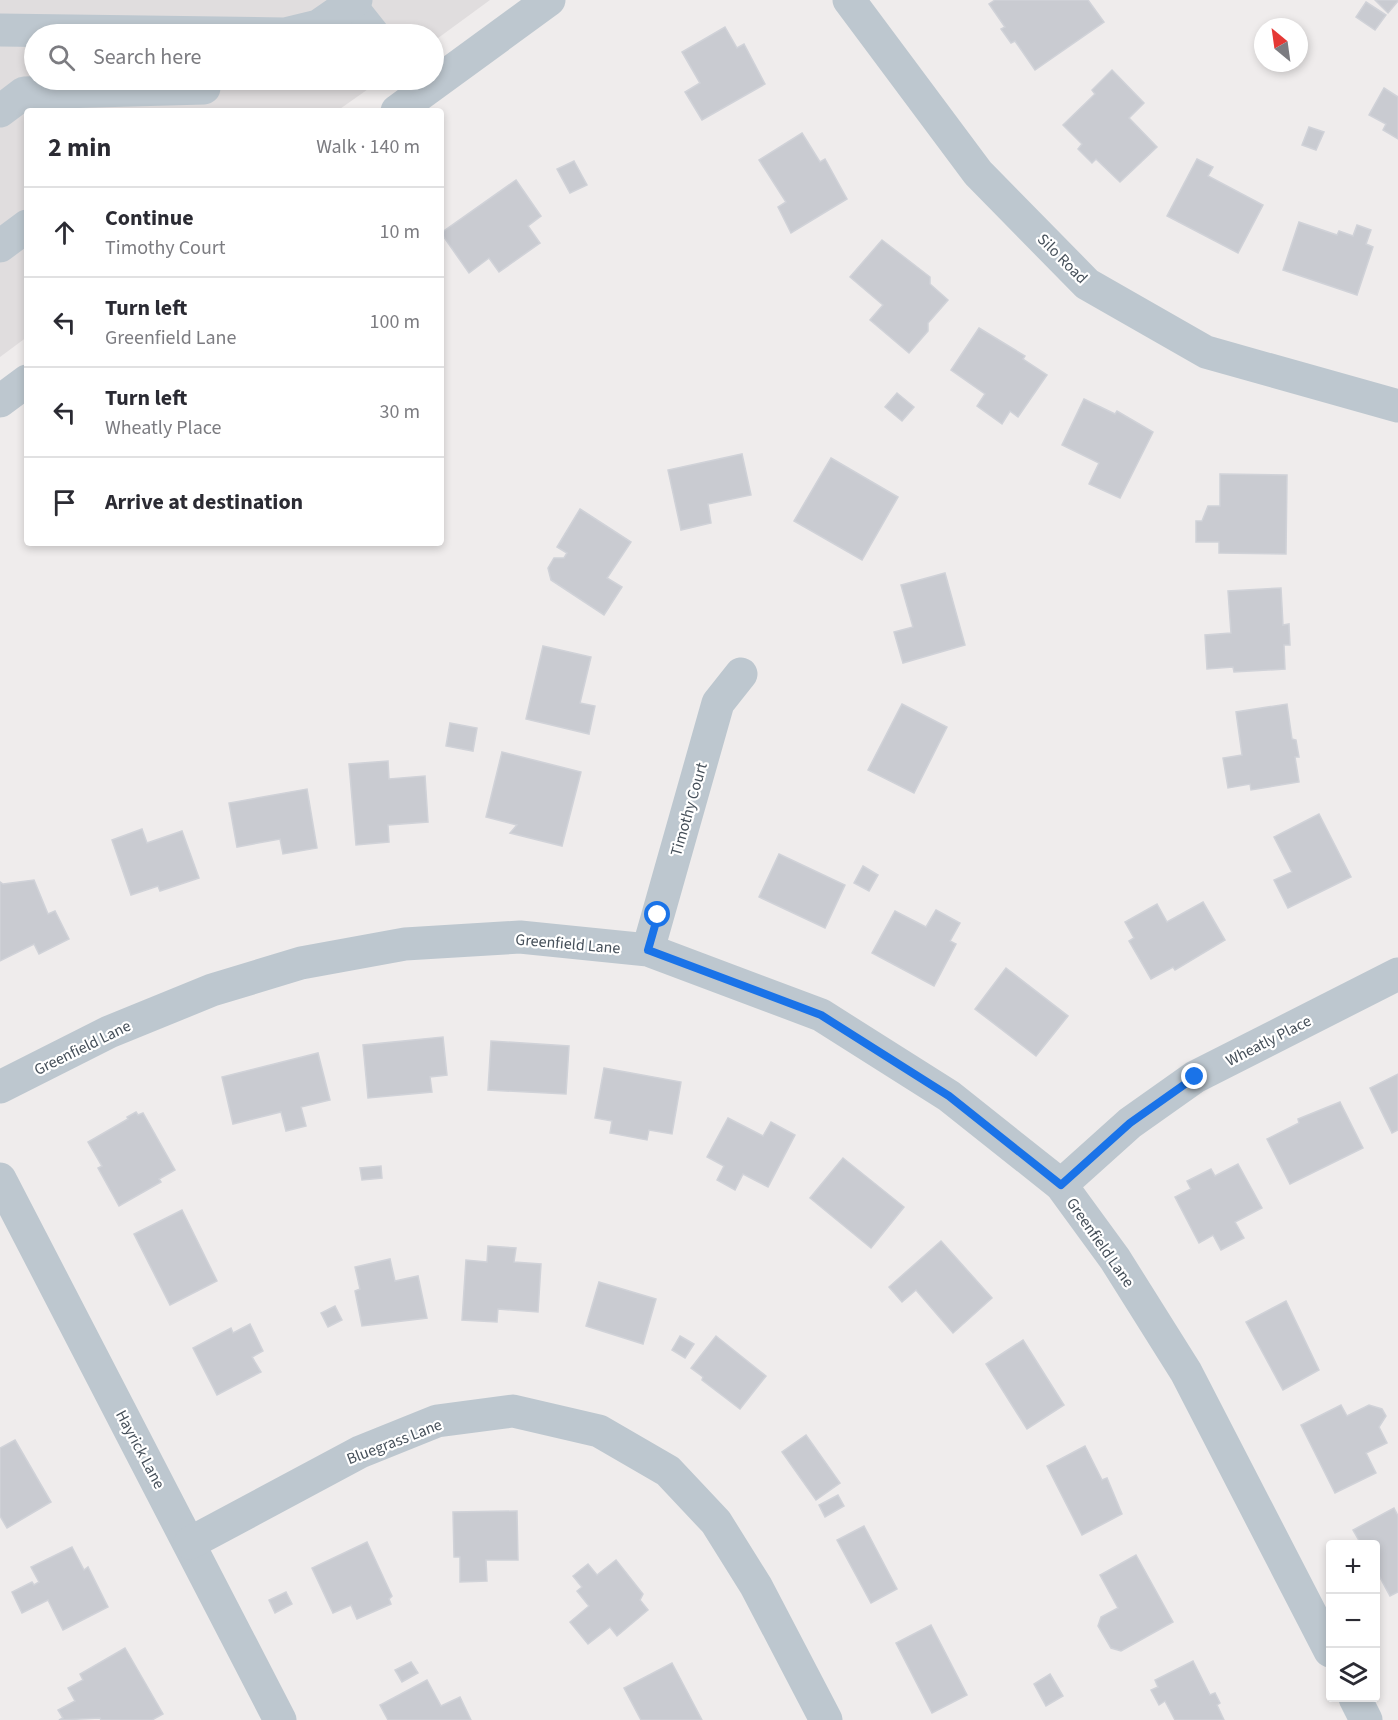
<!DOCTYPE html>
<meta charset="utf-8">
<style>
body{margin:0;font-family:"Source Sans 3",sans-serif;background:#f2f2f3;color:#2b2b33}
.controls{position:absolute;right:18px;bottom:18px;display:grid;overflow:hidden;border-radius:6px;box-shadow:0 3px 9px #0003}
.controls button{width:54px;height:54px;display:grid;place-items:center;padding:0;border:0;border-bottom:2px solid #e1e1e2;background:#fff;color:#2b2b33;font:30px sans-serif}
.compass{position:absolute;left:1254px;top:18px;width:54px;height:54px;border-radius:50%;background:#fff;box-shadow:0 3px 9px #0003;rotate:331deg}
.stop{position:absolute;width:18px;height:18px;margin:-14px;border:4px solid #1a73e8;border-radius:50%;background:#fff}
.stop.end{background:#1a73e8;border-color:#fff;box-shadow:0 2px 6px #0008}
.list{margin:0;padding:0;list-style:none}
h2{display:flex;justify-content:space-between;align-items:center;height:78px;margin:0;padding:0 24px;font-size:26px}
h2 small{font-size:20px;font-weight:400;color:#7c7c81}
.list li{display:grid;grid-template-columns:39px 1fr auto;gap:18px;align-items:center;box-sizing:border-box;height:90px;padding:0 24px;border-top:2px solid #e1e1e2}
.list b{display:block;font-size:22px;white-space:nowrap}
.list p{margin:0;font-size:20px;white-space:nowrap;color:#7c7c81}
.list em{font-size:20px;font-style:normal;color:#7c7c81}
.icon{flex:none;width:33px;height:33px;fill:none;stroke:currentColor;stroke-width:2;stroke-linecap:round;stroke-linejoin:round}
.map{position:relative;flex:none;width:1398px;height:1720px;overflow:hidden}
.search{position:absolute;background:#fff;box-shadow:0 3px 9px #0003;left:24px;top:24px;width:420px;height:66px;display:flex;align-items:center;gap:15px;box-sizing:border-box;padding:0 21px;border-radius:33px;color:#7c7c81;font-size:22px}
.panel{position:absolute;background:#fff;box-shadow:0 3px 9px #0003;left:24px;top:108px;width:420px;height:438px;border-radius:6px}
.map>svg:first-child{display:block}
.education{fill:#e0ddde}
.building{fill:#c9cbd1;stroke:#d0d2d8;stroke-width:1.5}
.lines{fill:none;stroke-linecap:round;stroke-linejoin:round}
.minor{stroke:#bdc7cf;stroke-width:33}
.tertiary{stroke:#bdc7cf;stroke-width:33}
.route{stroke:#1a73e8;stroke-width:8}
.labels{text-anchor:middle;stroke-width:4.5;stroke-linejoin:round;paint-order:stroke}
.street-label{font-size:16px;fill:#454f59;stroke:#fff}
</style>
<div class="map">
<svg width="1398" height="1720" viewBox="0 0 1398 1720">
<rect width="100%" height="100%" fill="#efecec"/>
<!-- education -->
<path class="education" d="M0 0H490L434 41V34H34V80H381L337 111H27V337L0 357Z"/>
<!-- building -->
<g class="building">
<path d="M995 0H1088L1104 22 1035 70 1015 41 1011 43 1001 29 1005 27 989 4Z"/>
<path d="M1375 0H1398V1L1388 13Z"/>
<path d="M1366 2 1386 15 1375 30 1356 17Z"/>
<path d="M725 27 737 48 744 44 765 84 702 120 685 92 700 83 682 52Z"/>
<path d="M1112 70 1144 103 1129 118 1157 147 1120 182 1096 159 1092 163 1078 149 1082 144 1063 125 1095 94 1092 90Z"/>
<path d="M1384 88 1398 97V139L1383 130 1386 124 1369 115Z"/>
<path d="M1309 127 1324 132 1316 150 1302 145Z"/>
<path d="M802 133 820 162 825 159 847 199 791 233 778 207 786 202 759 160Z"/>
<path d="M1197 159 1213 167 1208 176 1263 205 1238 253 1167 216Z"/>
<path d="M574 161 587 185 570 193 557 169Z"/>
<path d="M516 180 541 216 528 226 540 243 499 272 489 258 469 273 441 233Z"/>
<path d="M1299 222 1337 235 1339 231 1353 236 1357 225 1371 230 1366 244 1373 247 1357 295 1283 270Z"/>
<path d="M882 240 930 277V284L948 300 928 323V331L909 353 870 320 883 305 850 277Z"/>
<path d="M979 328 1025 356 1023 359 1047 375 1018 417 1010 411 1002 424 977 406 985 394 951 370Z"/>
<path d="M897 393 914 407 902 421 885 407Z"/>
<path d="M1084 399 1115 414 1117 411 1153 432 1120 498 1089 484 1099 463 1062 445Z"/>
<path d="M742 454 751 495 708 504 711 523 681 530 668 470Z"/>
<path d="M831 458 898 497 862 560 794 521Z"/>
<path d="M1220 474 1287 475 1286 554 1219 553V542H1196V521H1202L1208 506H1220Z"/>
<path d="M580 509 631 542 607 578 622 587 604 615 551 580 548 568 554 558H564L567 553 557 547Z"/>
<path d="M945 573 965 645 903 663 894 632 913 627 901 585Z"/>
<path d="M1281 588 1283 625 1289 624 1290 645H1284L1285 669 1234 672 1233 667 1207 669 1205 635 1231 633 1228 591Z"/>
<path d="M543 646 591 657 580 703 595 706 589 734 526 719Z"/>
<path d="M902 704 947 727 914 793 868 770Z"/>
<path d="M1287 704 1292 739 1296 740 1299 757H1295L1299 782 1251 790 1250 784 1228 788 1223 758 1242 755 1236 712Z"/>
<path d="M450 723 477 728 473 751 446 746Z"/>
<path d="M502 752 581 772 562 846 510 833 517 825 486 817Z"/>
<path d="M388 761 389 779 425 776 428 822 388 825 389 842 356 845 349 764Z"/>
<path d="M307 789 317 848 283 854 280 839 237 847 229 803Z"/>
<path d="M1319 814 1351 877 1288 908 1274 880 1292 872 1274 837Z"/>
<path d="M142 829 147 843 182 831 199 878 160 891 158 886 131 895 112 840Z"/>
<path d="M779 854 845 885 825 928 759 897Z"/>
<path d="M863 866 878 875 869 891 854 883Z"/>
<path d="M34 880 48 914 55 911 69 939 39 954 34 944 0 961V882L3 884Z"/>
<path d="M1203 902 1225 940 1175 970 1173 967 1151 979 1129 941 1134 938 1125 922 1157 904 1167 922Z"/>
<path d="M936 910 960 923 950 941 956 944 934 986 872 953 895 911 926 927Z"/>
<path d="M1006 968 1068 1016 1036 1056 975 1009Z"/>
<path d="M443 1037 447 1075 430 1077 432 1092 368 1098 363 1045Z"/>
<path d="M491 1041 569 1046 566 1094 488 1090Z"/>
<path d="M318 1053 330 1100 301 1107 306 1126 286 1131 281 1112 233 1124 222 1077Z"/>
<path d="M604 1068 681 1082 672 1134 649 1130 647 1140 610 1133 612 1121 595 1118Z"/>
<path d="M1398 1074V1130L1392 1133 1370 1088Z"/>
<path d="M1340 1102 1363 1148 1290 1184 1267 1139 1299 1123 1298 1119Z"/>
<path d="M136 1112 138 1115 143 1113 175 1170 159 1179 161 1182 119 1206 98 1168 102 1166 88 1142 128 1119 127 1117Z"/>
<path d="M728 1118 763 1136 771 1122 795 1135 768 1187 743 1174 735 1190 717 1180 724 1166 707 1157Z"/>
<path d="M843 1158 904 1207 871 1248 810 1198Z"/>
<path d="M1238 1164 1262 1208 1235 1222 1244 1238 1221 1250 1213 1235 1199 1243 1175 1197 1191 1189 1187 1181 1211 1169 1215 1176Z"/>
<path d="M381 1166 382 1178 362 1180 360 1168Z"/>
<path d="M182 1210 217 1281 170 1305 134 1234Z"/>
<path d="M941 1241 992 1298 953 1333 916 1290 902 1302 889 1287Z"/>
<path d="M488 1246 516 1248 514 1262 541 1264 538 1312 498 1309 497 1322 462 1320 466 1260 487 1262Z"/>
<path d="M390 1259 395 1281 418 1276 427 1318 362 1326 355 1291 360 1289 355 1267Z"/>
<path d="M599 1282 656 1299 643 1344 586 1326Z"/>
<path d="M1286 1301 1319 1370 1283 1390 1246 1322Z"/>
<path d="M335 1306 342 1320 328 1327 321 1313Z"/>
<path d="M250 1324 263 1351 252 1357 261 1372 217 1395 193 1348 231 1328 233 1333Z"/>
<path d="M680 1336 694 1344 685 1358 672 1350Z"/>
<path d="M716 1336 766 1376 740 1409 702 1380 703 1377 691 1368Z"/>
<path d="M1023 1340 1064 1405 1027 1429 986 1364Z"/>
<path d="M1341 1405 1347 1416 1369 1405 1382 1409 1386 1416 1379 1427 1387 1443 1366 1453 1376 1473 1335 1493 1301 1425Z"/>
<path d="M806 1435 840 1483 816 1500 782 1452Z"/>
<path d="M15 1440 51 1502 7 1528 0 1516V1448Z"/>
<path d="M1085 1446 1102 1480 1107 1478 1122 1514 1082 1535 1047 1466Z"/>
<path d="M838 1495 844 1506 825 1517 819 1505Z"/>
<path d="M1394 1508 1398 1516V1592L1390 1596 1376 1570V1544H1361L1353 1530Z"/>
<path d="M517 1511 518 1560H486L487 1581 460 1582V1557H454L453 1512Z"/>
<path d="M864 1526 897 1589 871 1603 837 1540Z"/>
<path d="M367 1542 392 1596 389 1599 391 1604 357 1619 351 1605 333 1613 312 1568Z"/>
<path d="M72 1547 84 1570 88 1567 108 1607 63 1630 48 1600 22 1613 12 1592 32 1582 34 1585 39 1582 31 1567Z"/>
<path d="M1136 1555 1173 1622 1121 1651 1111 1648 1098 1626 1101 1617 1118 1608 1100 1575Z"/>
<path d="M616 1560 643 1594 640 1600 648 1610 617 1636 610 1627 588 1644 570 1622 589 1606 577 1591 582 1587 573 1576 588 1564 597 1575Z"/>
<path d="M286 1592 292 1604 275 1613 269 1600Z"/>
<path d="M931 1625 967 1695 932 1713 896 1643Z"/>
<path d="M125 1648 163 1714 152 1720H101L100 1718 59 1720 63 1718 58 1710 75 1701 68 1688 83 1680 80 1674Z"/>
<path d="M1193 1661 1210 1695 1215 1693 1220 1703 1217 1705 1224 1720H1175L1165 1701 1159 1705 1151 1690 1158 1687 1155 1680Z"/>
<path d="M411 1662 418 1673 402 1682 395 1670Z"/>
<path d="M672 1663 702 1720H641L624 1688Z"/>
<path d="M1050 1674 1063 1696 1046 1706 1034 1684Z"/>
<path d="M427 1680 441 1706 460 1697 471 1720H388L380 1705Z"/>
</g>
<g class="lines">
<!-- minor -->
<g class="minor">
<path d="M849 0 978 173 1087 284 1206 352 1398 406"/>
<path d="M350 5 373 34"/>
<path d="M0 30 285 34 318 26 356 0"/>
<path d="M0 111 24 93 204 88"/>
<path d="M0 246 27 226"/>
<path d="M648 950 718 703 741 674"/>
<path d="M0 1087 109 1032 212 990 301 963 405 944 520 937 648 950 821 1015 949 1096 1061 1185 1115 1259 1186 1372 1330 1651"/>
<path d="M0 1179 280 1720"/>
<path d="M1061 1185 1130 1123 1195 1077 1398 974"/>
<path d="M190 1543 360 1452 437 1421 513 1411 599 1431 668 1471 716 1522 756 1586 826 1720"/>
<path d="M1355 1698 1366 1720"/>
</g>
<!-- tertiary -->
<g class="tertiary">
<path d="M397 111 549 0"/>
<path d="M0 401 27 381"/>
</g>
</g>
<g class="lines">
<!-- route -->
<path class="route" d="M658 915 648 950 821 1015 949 1096 1061 1185 1130 1123 1195 1077"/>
</g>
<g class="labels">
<!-- street labels -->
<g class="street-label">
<text transform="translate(1063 258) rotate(45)" y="6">Silo Road</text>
<text transform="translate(688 809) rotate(-74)" y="6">Timothy Court</text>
<text transform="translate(568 943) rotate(5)" y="6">Greenfield Lane</text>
<text transform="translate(1268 1040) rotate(-27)" y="6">Wheatly Place</text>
<text transform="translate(82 1047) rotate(-26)" y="6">Greenfield Lane</text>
<text transform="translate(1101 1242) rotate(55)" y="6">Greenfield Lane</text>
<text transform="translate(394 1441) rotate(-21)" y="6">Bluegrass Lane</text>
<text transform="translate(141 1449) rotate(62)" y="6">Hayrick Lane</text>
</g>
</g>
</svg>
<div class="controls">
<button>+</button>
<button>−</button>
<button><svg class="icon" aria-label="layers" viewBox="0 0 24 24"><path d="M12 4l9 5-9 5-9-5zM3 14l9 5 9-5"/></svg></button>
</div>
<svg class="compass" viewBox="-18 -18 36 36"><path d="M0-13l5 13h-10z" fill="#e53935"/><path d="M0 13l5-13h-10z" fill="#7c7c81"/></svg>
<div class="stop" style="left:658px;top:915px"></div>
<div class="stop end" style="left:1195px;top:1077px"></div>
<div class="search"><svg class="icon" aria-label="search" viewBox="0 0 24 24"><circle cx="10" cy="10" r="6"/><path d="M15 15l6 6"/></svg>Search here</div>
<section class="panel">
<h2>2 min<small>Walk · 140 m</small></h2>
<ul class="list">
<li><svg class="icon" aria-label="ahead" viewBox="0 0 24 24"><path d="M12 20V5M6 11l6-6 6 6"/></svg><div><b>Continue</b><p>Timothy Court</p></div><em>10 m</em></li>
<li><svg class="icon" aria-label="left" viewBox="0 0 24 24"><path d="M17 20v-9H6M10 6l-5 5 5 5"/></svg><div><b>Turn left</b><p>Greenfield Lane</p></div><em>100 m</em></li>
<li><svg class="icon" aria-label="left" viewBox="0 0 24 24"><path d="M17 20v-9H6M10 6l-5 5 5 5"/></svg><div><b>Turn left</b><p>Wheatly Place</p></div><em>30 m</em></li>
<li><svg class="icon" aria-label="arrive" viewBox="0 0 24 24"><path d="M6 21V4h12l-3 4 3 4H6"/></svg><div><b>Arrive at destination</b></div></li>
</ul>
</section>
</div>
